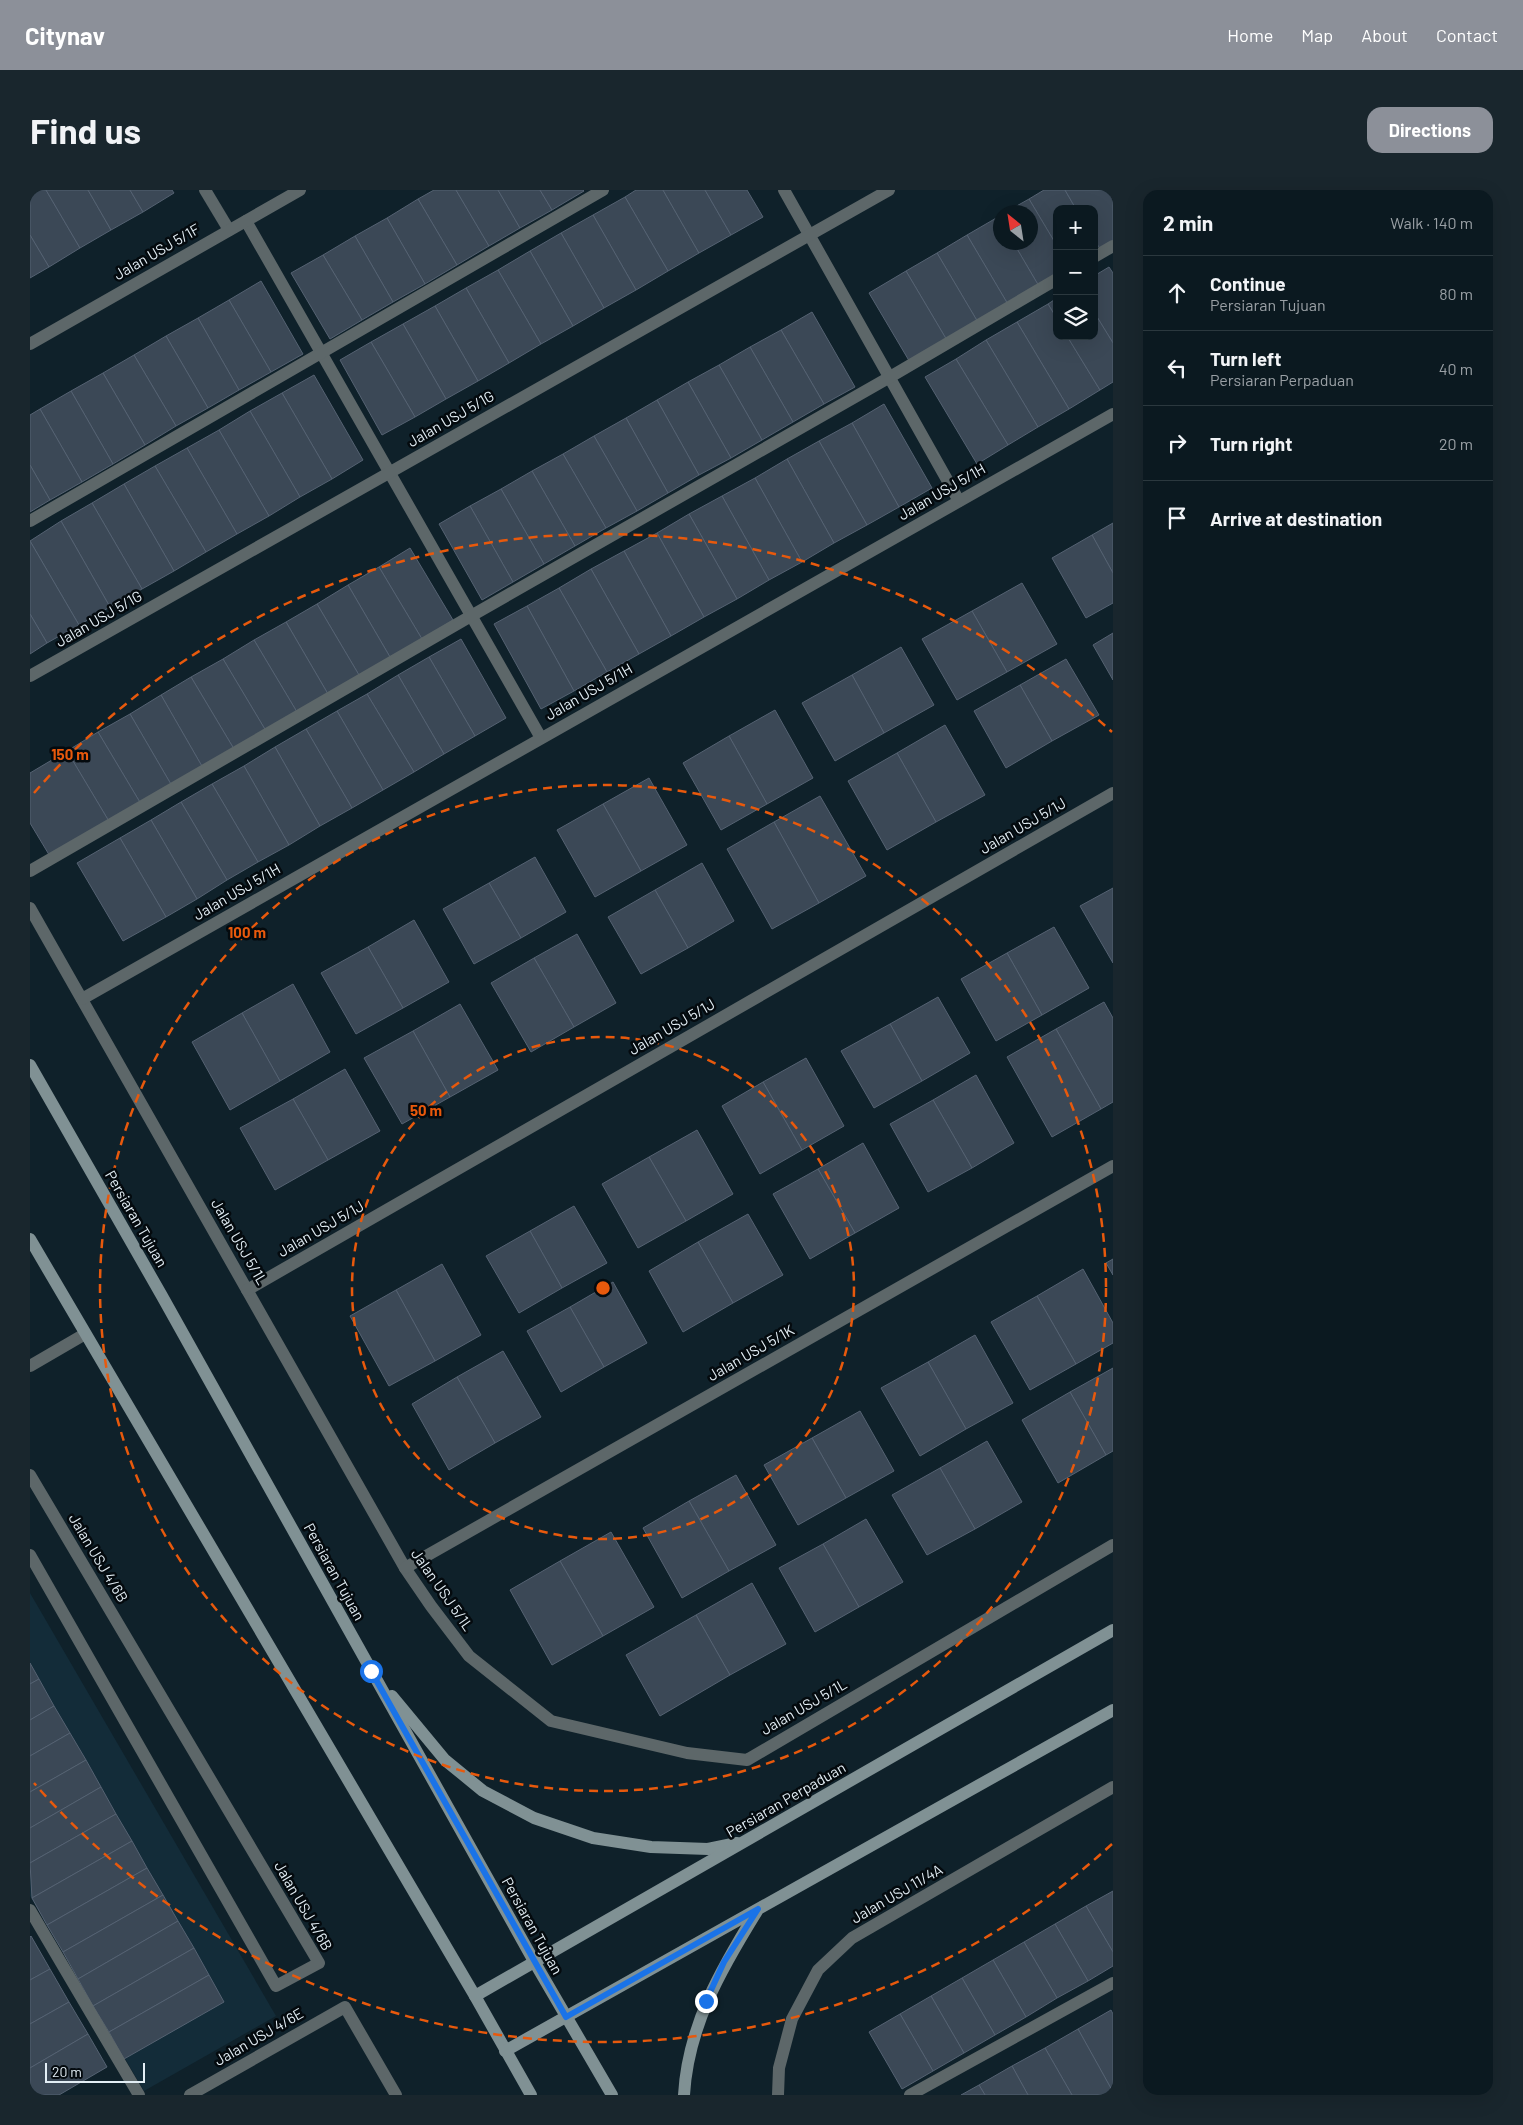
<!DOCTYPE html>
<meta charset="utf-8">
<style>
body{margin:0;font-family:Barlow,sans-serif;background:#19262d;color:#f1f3f6}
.controls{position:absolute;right:15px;top:15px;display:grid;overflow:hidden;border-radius:10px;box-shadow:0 5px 20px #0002}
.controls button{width:45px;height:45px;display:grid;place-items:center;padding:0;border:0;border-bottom:1px solid #2b383e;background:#0b1920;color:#f1f3f6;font:25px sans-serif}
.compass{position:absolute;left:963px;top:15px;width:45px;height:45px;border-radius:50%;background:#0b1920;box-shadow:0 5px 20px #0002;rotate:330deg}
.scale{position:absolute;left:15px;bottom:12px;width:100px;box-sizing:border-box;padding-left:5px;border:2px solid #e3eef5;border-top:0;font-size:14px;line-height:18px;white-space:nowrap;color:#e3eef5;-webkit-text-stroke:4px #040a0e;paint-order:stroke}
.stop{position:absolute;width:15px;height:15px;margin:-11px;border:4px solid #1a73e8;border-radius:50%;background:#fff}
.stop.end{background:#1a73e8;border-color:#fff;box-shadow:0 1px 5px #0008}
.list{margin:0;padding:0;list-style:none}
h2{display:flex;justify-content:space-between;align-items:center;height:65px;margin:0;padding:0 20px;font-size:21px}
h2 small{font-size:16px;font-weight:400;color:#9aa0a5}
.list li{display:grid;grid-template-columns:32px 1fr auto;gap:15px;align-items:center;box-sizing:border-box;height:75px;padding:0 20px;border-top:1px solid #2b383e}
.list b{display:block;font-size:19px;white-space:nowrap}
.list p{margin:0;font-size:16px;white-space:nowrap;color:#9aa0a5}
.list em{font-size:16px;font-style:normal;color:#9aa0a5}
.icon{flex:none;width:28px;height:28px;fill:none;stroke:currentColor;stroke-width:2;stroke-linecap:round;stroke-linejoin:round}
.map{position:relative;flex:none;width:1083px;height:1905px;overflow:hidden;border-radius:15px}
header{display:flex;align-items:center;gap:30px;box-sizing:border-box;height:70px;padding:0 25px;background:#8c9099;color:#fff}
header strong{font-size:24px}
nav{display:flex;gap:28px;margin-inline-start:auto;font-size:18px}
.intro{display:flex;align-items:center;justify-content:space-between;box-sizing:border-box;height:120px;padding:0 30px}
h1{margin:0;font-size:35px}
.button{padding:12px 22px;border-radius:15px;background:#8c9099;color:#fff;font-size:18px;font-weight:700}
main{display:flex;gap:30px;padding:0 30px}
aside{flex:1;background:#0b1920;border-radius:15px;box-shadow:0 5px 20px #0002}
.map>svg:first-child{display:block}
.built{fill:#132c39}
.building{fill:#3b4856;stroke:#556272}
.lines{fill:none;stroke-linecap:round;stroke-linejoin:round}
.service{stroke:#5d6769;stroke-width:12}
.minor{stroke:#5d6769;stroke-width:12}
.secondary{stroke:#809194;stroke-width:12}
.route{stroke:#1a73e8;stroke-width:6}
.ring{fill:none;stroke:#e8590c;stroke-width:2.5;stroke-dasharray:9 6}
.labels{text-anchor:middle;stroke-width:5;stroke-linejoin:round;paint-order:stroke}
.street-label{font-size:15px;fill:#e3eef5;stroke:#040a0e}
.centre{fill:#e8590c;stroke:#040a0e;stroke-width:2.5}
.ring-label{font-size:15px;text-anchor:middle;font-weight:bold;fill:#e8590c;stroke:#040a0e;stroke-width:5;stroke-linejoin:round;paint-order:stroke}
</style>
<header>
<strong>Citynav</strong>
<nav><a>Home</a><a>Map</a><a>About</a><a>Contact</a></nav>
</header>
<div class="intro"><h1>Find us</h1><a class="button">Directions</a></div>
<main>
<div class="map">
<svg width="1083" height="1905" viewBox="0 0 1083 1905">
<rect width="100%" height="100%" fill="#0f212a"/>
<!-- built -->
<path class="built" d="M0 1403 246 1826 114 1901 0 1706Z"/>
<!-- building -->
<g class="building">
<path d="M0 0H16L50 58 19 77 0 45Z"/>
<path d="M16 0H58L81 40 50 58Z"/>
<path d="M58 0H100L113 22 81 40Z"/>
<path d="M100 0H142L144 3 113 22Z"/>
<path d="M404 0H426L459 56 427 75 388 9Z"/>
<path d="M426 0H468L490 38 459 56Z"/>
<path d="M468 0H510L522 20 490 38Z"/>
<path d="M510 0H553L554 1 522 20Z"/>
<path d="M606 0H633L669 63 638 81 595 7Z"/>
<path d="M633 0H675L701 45 669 63Z"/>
<path d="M675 0H717L733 27 701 45Z"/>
<path d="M1014 0H1035L1046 19H1027V56L999 9Z"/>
<path d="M1035 0H1077L1083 10V55L1072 62 1064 49V19H1046Z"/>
<path d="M595 7 638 81 606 100 563 25Z"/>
<path d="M388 9 427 75 395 94 357 28Z"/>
<path d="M999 9 1027 56V88L1010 98 983 52H1001V22H976Z"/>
<path d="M563 25 606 100 574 118 531 43Z"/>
<path d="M968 27 971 31V52H983L1010 98 979 116 937 45Z"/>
<path d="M357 28 395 94 363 112 325 46Z"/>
<path d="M531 43 574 118 543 136 500 61Z"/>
<path d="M0 45 19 77 0 88Z"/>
<path d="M937 45 979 116 949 134 907 63Z"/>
<path d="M325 46 363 112 332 130 293 65Z"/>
<path d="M500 61 543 136 511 154 468 80Z"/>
<path d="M907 63 949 134 918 152 876 81Z"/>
<path d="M293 65 332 130 300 149 261 83Z"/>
<path d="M1079 77 1083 83V153L1064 122V86Z"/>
<path d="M468 80 511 154 479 173 436 98Z"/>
<path d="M876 81 918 152 881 174 839 103Z"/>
<path d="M231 91 273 164 241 182 199 110Z"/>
<path d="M436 98 479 173 448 191 405 116Z"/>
<path d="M1027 108V129L1018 114Z"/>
<path d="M199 110 241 182 209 200 168 128Z"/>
<path d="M1018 114 1027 129V146H1037L1070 200 1039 219 987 132Z"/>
<path d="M405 116 448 191 416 209 373 134Z"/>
<path d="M782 122 825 197 794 214 751 140Z"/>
<path d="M1064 122 1083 153V192L1070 200 1037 146H1064Z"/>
<path d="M168 128 209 200 178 218 136 146Z"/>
<path d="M987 132 1039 219 1008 237 956 150Z"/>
<path d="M373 134 416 209 385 227 341 152Z"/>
<path d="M751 140 794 214 763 232 720 157Z"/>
<path d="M136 146 178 218 146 236 104 165Z"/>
<path d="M956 150 1008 237 978 255 926 169Z"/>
<path d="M341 152 385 227 352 245 310 170Z"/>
<path d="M720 157 763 232 732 250 689 175Z"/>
<path d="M104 165 146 236 115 255 73 183Z"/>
<path d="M926 169 978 255 947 274 895 187Z"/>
<path d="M689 175 732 250 701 268 658 192Z"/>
<path d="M73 183 115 255 83 274 41 201Z"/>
<path d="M284 185 333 270 302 289 252 203Z"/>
<path d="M658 192 701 268 669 285 627 210Z"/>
<path d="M41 201 83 274 52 292 10 219Z"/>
<path d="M252 203 302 289 270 307 220 221Z"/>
<path d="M627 210 669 285 638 303 596 228Z"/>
<path d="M854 214 902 298 869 317 822 233Z"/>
<path d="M10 219 52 292 20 310 0 275V225Z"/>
<path d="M220 221 270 307 239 326 189 240Z"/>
<path d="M596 228 638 303 607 321 564 246Z"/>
<path d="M822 233 869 317 837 335 789 251Z"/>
<path d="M189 240 239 326 207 344 157 258Z"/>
<path d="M564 246 607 321 576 338 533 264Z"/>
<path d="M789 251 837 335 804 353 757 269Z"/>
<path d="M157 258 207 344 176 362 125 276Z"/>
<path d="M533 264 576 338 545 356 502 281Z"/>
<path d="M757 269 804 353 772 372 725 288Z"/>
<path d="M0 275 20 310 0 322Z"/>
<path d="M125 276 176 362 144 381 94 294Z"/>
<path d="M502 281 545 356 514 374 471 299Z"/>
<path d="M725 288 772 372 739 390 692 306Z"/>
<path d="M94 294 144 381 112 399 62 313Z"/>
<path d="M471 299 514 374 483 392 440 316Z"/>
<path d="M692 306 739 390 707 409 659 324Z"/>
<path d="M62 313 112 399 80 417 31 331Z"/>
<path d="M440 316 483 392 452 410 409 334Z"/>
<path d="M659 324 707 409 674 427 627 343Z"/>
<path d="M31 331 80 417 49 435 0 351Z"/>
<path d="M1083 333V383L1062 345Z"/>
<path d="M627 343 674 427 641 446 594 361Z"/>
<path d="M1062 345 1083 383V413L1056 428 1022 368Z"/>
<path d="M0 351 49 435 17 453 0 424Z"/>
<path d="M380 358 423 430 392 449 349 377Z"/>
<path d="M594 361 641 446 609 464 561 379Z"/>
<path d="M349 377 392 449 360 467 318 395Z"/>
<path d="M561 379 609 464 577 482 529 398Z"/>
<path d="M992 393 1027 454 977 482 942 421Z"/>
<path d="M318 395 360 467 329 485 287 414Z"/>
<path d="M529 398 577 482 544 501 497 416Z"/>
<path d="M287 414 329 485 298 504 256 432Z"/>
<path d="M497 416 544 501 511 519 464 434Z"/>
<path d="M942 421 977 482 927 510 892 449Z"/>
<path d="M0 424 17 453 0 464Z"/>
<path d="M256 432 298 504 267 522 224 450Z"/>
<path d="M1083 443V490L1063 455Z"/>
<path d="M431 449 476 528 445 546 399 467Z"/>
<path d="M224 450 267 522 236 541 193 469Z"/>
<path d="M871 457 904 515 854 543 822 485Z"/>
<path d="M399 467 445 546 414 564 368 485Z"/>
<path d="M193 469 236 541 204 559 161 487Z"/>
<path d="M1036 469 1069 525 1022 551 990 495Z"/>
<path d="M368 485 414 564 384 582 337 504Z"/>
<path d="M822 485 854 543 805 571 772 513Z"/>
<path d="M161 487 204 559 173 578 131 505Z"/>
<path d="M990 495 1022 551 976 578 944 521Z"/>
<path d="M337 504 384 582 353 600 307 521Z"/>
<path d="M131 505 173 578 142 596 100 524Z"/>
<path d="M745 520 783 588 737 614 699 546Z"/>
<path d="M307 521 353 600 322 618 276 539Z"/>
<path d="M100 524 142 596 111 614 68 542Z"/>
<path d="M915 535 955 605 906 632 867 563Z"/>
<path d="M276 539 322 618 290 636 245 557Z"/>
<path d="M68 542 111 614 80 633 37 561Z"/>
<path d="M699 546 737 614 691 640 653 573Z"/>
<path d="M245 557 290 636 259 655 214 576Z"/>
<path d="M37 561 80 633 21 668 0 633V583Z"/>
<path d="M867 563 906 632 857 660 818 591Z"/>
<path d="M214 576 259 655 228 672 182 594Z"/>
<path d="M619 588 657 655 611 681 573 614Z"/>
<path d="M182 594 228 672 197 690 151 612Z"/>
<path d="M790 606 836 686 789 713 744 632Z"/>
<path d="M151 612 197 690 167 709 121 630Z"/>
<path d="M573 614 611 681 565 707 527 640Z"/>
<path d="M121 630 167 709 136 727 90 648Z"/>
<path d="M744 632 789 713 742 739 697 659Z"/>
<path d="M90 648 136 727 93 751 47 673Z"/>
<path d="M505 667 536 722 491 748 459 693Z"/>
<path d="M672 673 704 731 658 758 625 700Z"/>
<path d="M459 693 491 748 444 774 413 719Z"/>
<path d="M1083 698V773L1050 716Z"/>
<path d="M625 700 658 758 611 784 578 727Z"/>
<path d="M384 730 419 792 373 818 338 757Z"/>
<path d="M1024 737 1059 798 1012 825 977 763Z"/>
<path d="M547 744 586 813 544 837 504 768Z"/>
<path d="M338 757 373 818 326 844 291 783Z"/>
<path d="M977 763 1012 825 966 851 931 789Z"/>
<path d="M504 768 544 837 501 862 461 793Z"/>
<path d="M263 794 300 862 250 891 212 823Z"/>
<path d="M908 807 940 863 892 891 860 834Z"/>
<path d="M1074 812 1083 828V912L1071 919 1026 839Z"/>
<path d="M430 814 468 880 420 907 383 841Z"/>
<path d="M212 823 250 891 200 920 162 852Z"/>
<path d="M860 834 892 891 844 918 811 861Z"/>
<path d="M1026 839 1071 919 1022 947 977 867Z"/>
<path d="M383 841 420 907 372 934 334 868Z"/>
<path d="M776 868 814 936 772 960 733 892Z"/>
<path d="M315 879 350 941 298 970 263 909Z"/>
<path d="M946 885 984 953 942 978 903 910Z"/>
<path d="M733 892 772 960 730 984 692 916Z"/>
<path d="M263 909 298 970 245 1000 210 938Z"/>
<path d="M903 910 942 978 898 1002 860 934Z"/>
<path d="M667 940 703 1004 656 1031 619 967Z"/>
<path d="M833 953 869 1018 825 1043 788 979Z"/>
<path d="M619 967 656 1031 608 1058 572 994Z"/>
<path d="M788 979 825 1043 780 1069 743 1004Z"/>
<path d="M544 1016 577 1073 532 1098 500 1041Z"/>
<path d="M718 1024 753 1085 703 1113 668 1052Z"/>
<path d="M500 1041 532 1098 489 1123 456 1066Z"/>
<path d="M668 1052 703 1113 653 1142 619 1081Z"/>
<path d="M1083 1069V1085L1076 1073Z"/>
<path d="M412 1074 451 1145 405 1171 366 1100Z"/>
<path d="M1053 1079 1083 1133V1153L1046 1174 1007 1106Z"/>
<path d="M583 1092 617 1153 574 1177 540 1117Z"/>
<path d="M366 1100 405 1171 359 1196 320 1126Z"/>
<path d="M1007 1106 1046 1174 1000 1200 961 1132Z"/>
<path d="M540 1117 574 1177 531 1202 497 1141Z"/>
<path d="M945 1145 983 1213 936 1239 898 1172Z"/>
<path d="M473 1161 511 1227 465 1253 427 1187Z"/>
<path d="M898 1172 936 1239 890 1266 851 1198Z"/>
<path d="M1083 1178V1261L1076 1265 1040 1202Z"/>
<path d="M427 1187 465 1253 419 1280 382 1214Z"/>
<path d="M1040 1202 1076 1265 1028 1293 992 1230Z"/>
<path d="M830 1221 864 1281 816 1308 782 1248Z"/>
<path d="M782 1248 816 1308 768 1335 734 1275Z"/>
<path d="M957 1251 992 1312 945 1339 910 1278Z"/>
<path d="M910 1278 945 1339 897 1365 862 1305Z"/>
<path d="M706 1285 746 1355 699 1381 659 1311Z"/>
<path d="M659 1311 699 1381 652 1408 613 1338Z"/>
<path d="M836 1329 873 1392 829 1417 793 1354Z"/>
<path d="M581 1342 624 1417 573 1446 530 1371Z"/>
<path d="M793 1354 829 1417 785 1442 749 1378Z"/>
<path d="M530 1371 573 1446 522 1475 480 1400Z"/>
<path d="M722 1393 756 1454 700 1485 666 1425Z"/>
<path d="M666 1425 700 1485 630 1526 596 1465Z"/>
<path d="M0 1473 9 1489 0 1494Z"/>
<path d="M9 1489 24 1516 0 1530V1494Z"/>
<path d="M24 1516 40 1543 0 1566V1530Z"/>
<path d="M40 1543 56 1570 0 1602V1566Z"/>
<path d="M56 1570 71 1597 0 1638V1602Z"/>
<path d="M71 1597 86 1624 0 1673V1638Z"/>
<path d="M86 1624 102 1651 2 1708 0 1673Z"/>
<path d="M102 1651 117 1678 17 1735 2 1708Z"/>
<path d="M117 1678 133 1705 33 1762 17 1735Z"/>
<path d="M1083 1701V1762L1056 1716Z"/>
<path d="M133 1705 148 1731 48 1789 33 1762Z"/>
<path d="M1056 1716 1083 1762V1776L1058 1791 1025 1734Z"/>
<path d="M148 1731 164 1758 63 1816 48 1789Z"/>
<path d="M1025 1734 1058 1791 1027 1808 994 1752Z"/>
<path d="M1 1746 20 1779 0 1790V1747Z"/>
<path d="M994 1752 1027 1808 996 1827 963 1770Z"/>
<path d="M164 1758 179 1785 79 1842 63 1816Z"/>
<path d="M963 1770 996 1827 965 1845 932 1788Z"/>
<path d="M20 1779 39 1812 0 1834V1790Z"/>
<path d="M179 1785 194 1812 94 1869 79 1842Z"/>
<path d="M932 1788 965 1845 934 1863 901 1806Z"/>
<path d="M901 1806 934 1863 903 1881 870 1824Z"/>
<path d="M39 1812 58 1844 0 1878V1834Z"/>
<path d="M1081 1820 1083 1824V1902L1048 1839Z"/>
<path d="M870 1824 903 1881 872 1899 839 1842Z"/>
<path d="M1048 1839 1083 1902V1905H1042L1015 1858Z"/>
<path d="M58 1844 77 1877 29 1905H0V1878Z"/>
<path d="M1015 1858 1042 1905H998L982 1876Z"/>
<path d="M982 1876 998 1905H955L949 1895Z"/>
<path d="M949 1895 955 1905H931Z"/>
</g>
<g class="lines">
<!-- service -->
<g class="service">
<path d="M175 0 199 40"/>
<path d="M754 0 929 311"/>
<path d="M216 31 511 548"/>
<path d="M1064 67 1083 56"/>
<path d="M0 331 573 0"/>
<path d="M0 681 441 426 860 187 1027 89"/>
<path d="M0 1720 109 1905"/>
<path d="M880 1905 1083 1793"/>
</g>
<!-- minor -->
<g class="minor">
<path d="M0 154 270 0"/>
<path d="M0 486 859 0"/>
<path d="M0 718 375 1378 401 1416 439 1466 521 1531 657 1563 717 1570 1083 1355"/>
<path d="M52 809 1083 224"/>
<path d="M217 1100 1083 603"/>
<path d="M0 1176 55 1144"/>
<path d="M0 1285 289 1773 246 1796 0 1365"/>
<path d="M375 1378 1083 976"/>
<path d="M160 1905 315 1817 366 1905"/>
<path d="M748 1905 749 1878 762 1829 788 1780 822 1748 1083 1597"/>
</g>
<!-- secondary -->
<g class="secondary">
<path d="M0 875 132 1106 505 1773 582 1905"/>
<path d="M0 1049 445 1806 501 1905"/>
<path d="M362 1506 415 1570 453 1601 504 1628 563 1648 621 1657 678 1659 707 1653"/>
<path d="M445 1806 1083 1440"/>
<path d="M475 1861 1083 1520"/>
<path d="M654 1905C658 1836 691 1779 727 1721"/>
</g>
</g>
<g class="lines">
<!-- route -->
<path class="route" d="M341 1481 536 1827 728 1719 694 1772 676 1811"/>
</g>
<!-- distance rings -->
<g class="ring">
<circle cx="573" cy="1098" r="251"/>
<circle cx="573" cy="1098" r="503"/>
<path d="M1082 1654A754 754 0 0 1 4 1593M4 603A754 754 0 0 1 1082 542"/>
</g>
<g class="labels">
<!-- street labels -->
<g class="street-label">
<text transform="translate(127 62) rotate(-30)" y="5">Jalan USJ 5/1F</text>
<text transform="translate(421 229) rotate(-30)" y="5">Jalan USJ 5/1G</text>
<text transform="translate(912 302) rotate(-30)" y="5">Jalan USJ 5/1H</text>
<text transform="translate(69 429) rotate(-30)" y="5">Jalan USJ 5/1G</text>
<text transform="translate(559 502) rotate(-30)" y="5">Jalan USJ 5/1H</text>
<text transform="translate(993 636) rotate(-30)" y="5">Jalan USJ 5/1J</text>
<text transform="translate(207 702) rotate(-30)" y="5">Jalan USJ 5/1H</text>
<text transform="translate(642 837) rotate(-30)" y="5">Jalan USJ 5/1J</text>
<text transform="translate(106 1029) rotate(60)" y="5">Persiaran Tujuan</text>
<text transform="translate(291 1039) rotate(-30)" y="5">Jalan USJ 5/1J</text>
<text transform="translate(209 1052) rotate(60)" y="5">Jalan USJ 5/1L</text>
<text transform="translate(721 1163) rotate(-30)" y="5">Jalan USJ 5/1K</text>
<text transform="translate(68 1368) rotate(59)" y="5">Jalan USJ 4/6B</text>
<text transform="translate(304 1382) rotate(61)" y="5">Persiaran Tujuan</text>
<text transform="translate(412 1400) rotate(55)" y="5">Jalan USJ 5/1L</text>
<text transform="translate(774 1517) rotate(-30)" y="5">Jalan USJ 5/1L</text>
<text transform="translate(756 1610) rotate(-30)" y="5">Persiaran Perpaduan</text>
<text transform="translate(867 1704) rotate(-30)" y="5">Jalan USJ 11/4A</text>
<text transform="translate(273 1716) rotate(60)" y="5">Jalan USJ 4/6B</text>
<text transform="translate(502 1736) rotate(61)" y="5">Persiaran Tujuan</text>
<text transform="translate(229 1847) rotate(-30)" y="5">Jalan USJ 4/6E</text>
</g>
</g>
<circle cx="573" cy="1098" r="8" class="centre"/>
<g class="ring-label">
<text x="40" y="570">150 m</text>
<text x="217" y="748">100 m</text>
<text x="396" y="926">50 m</text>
</g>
</svg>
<div class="controls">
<button>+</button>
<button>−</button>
<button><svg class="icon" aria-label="layers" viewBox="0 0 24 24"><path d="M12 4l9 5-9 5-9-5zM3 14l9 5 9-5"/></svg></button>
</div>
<svg class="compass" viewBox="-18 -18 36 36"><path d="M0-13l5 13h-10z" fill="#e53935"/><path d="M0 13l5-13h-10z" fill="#9aa0a5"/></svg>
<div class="scale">20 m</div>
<div class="stop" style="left:341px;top:1481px"></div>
<div class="stop end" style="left:676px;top:1811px"></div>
</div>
<aside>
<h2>2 min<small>Walk · 140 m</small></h2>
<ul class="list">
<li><svg class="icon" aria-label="ahead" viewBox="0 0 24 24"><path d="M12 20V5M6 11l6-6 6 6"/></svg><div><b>Continue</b><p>Persiaran Tujuan</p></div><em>80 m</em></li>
<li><svg class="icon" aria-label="left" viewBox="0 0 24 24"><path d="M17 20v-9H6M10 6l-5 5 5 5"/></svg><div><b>Turn left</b><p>Persiaran Perpaduan</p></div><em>40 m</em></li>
<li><svg class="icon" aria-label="right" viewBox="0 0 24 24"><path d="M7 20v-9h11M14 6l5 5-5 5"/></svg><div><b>Turn right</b></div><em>20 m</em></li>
<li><svg class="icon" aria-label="arrive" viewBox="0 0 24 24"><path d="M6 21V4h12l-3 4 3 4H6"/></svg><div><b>Arrive at destination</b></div></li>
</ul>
</aside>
</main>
